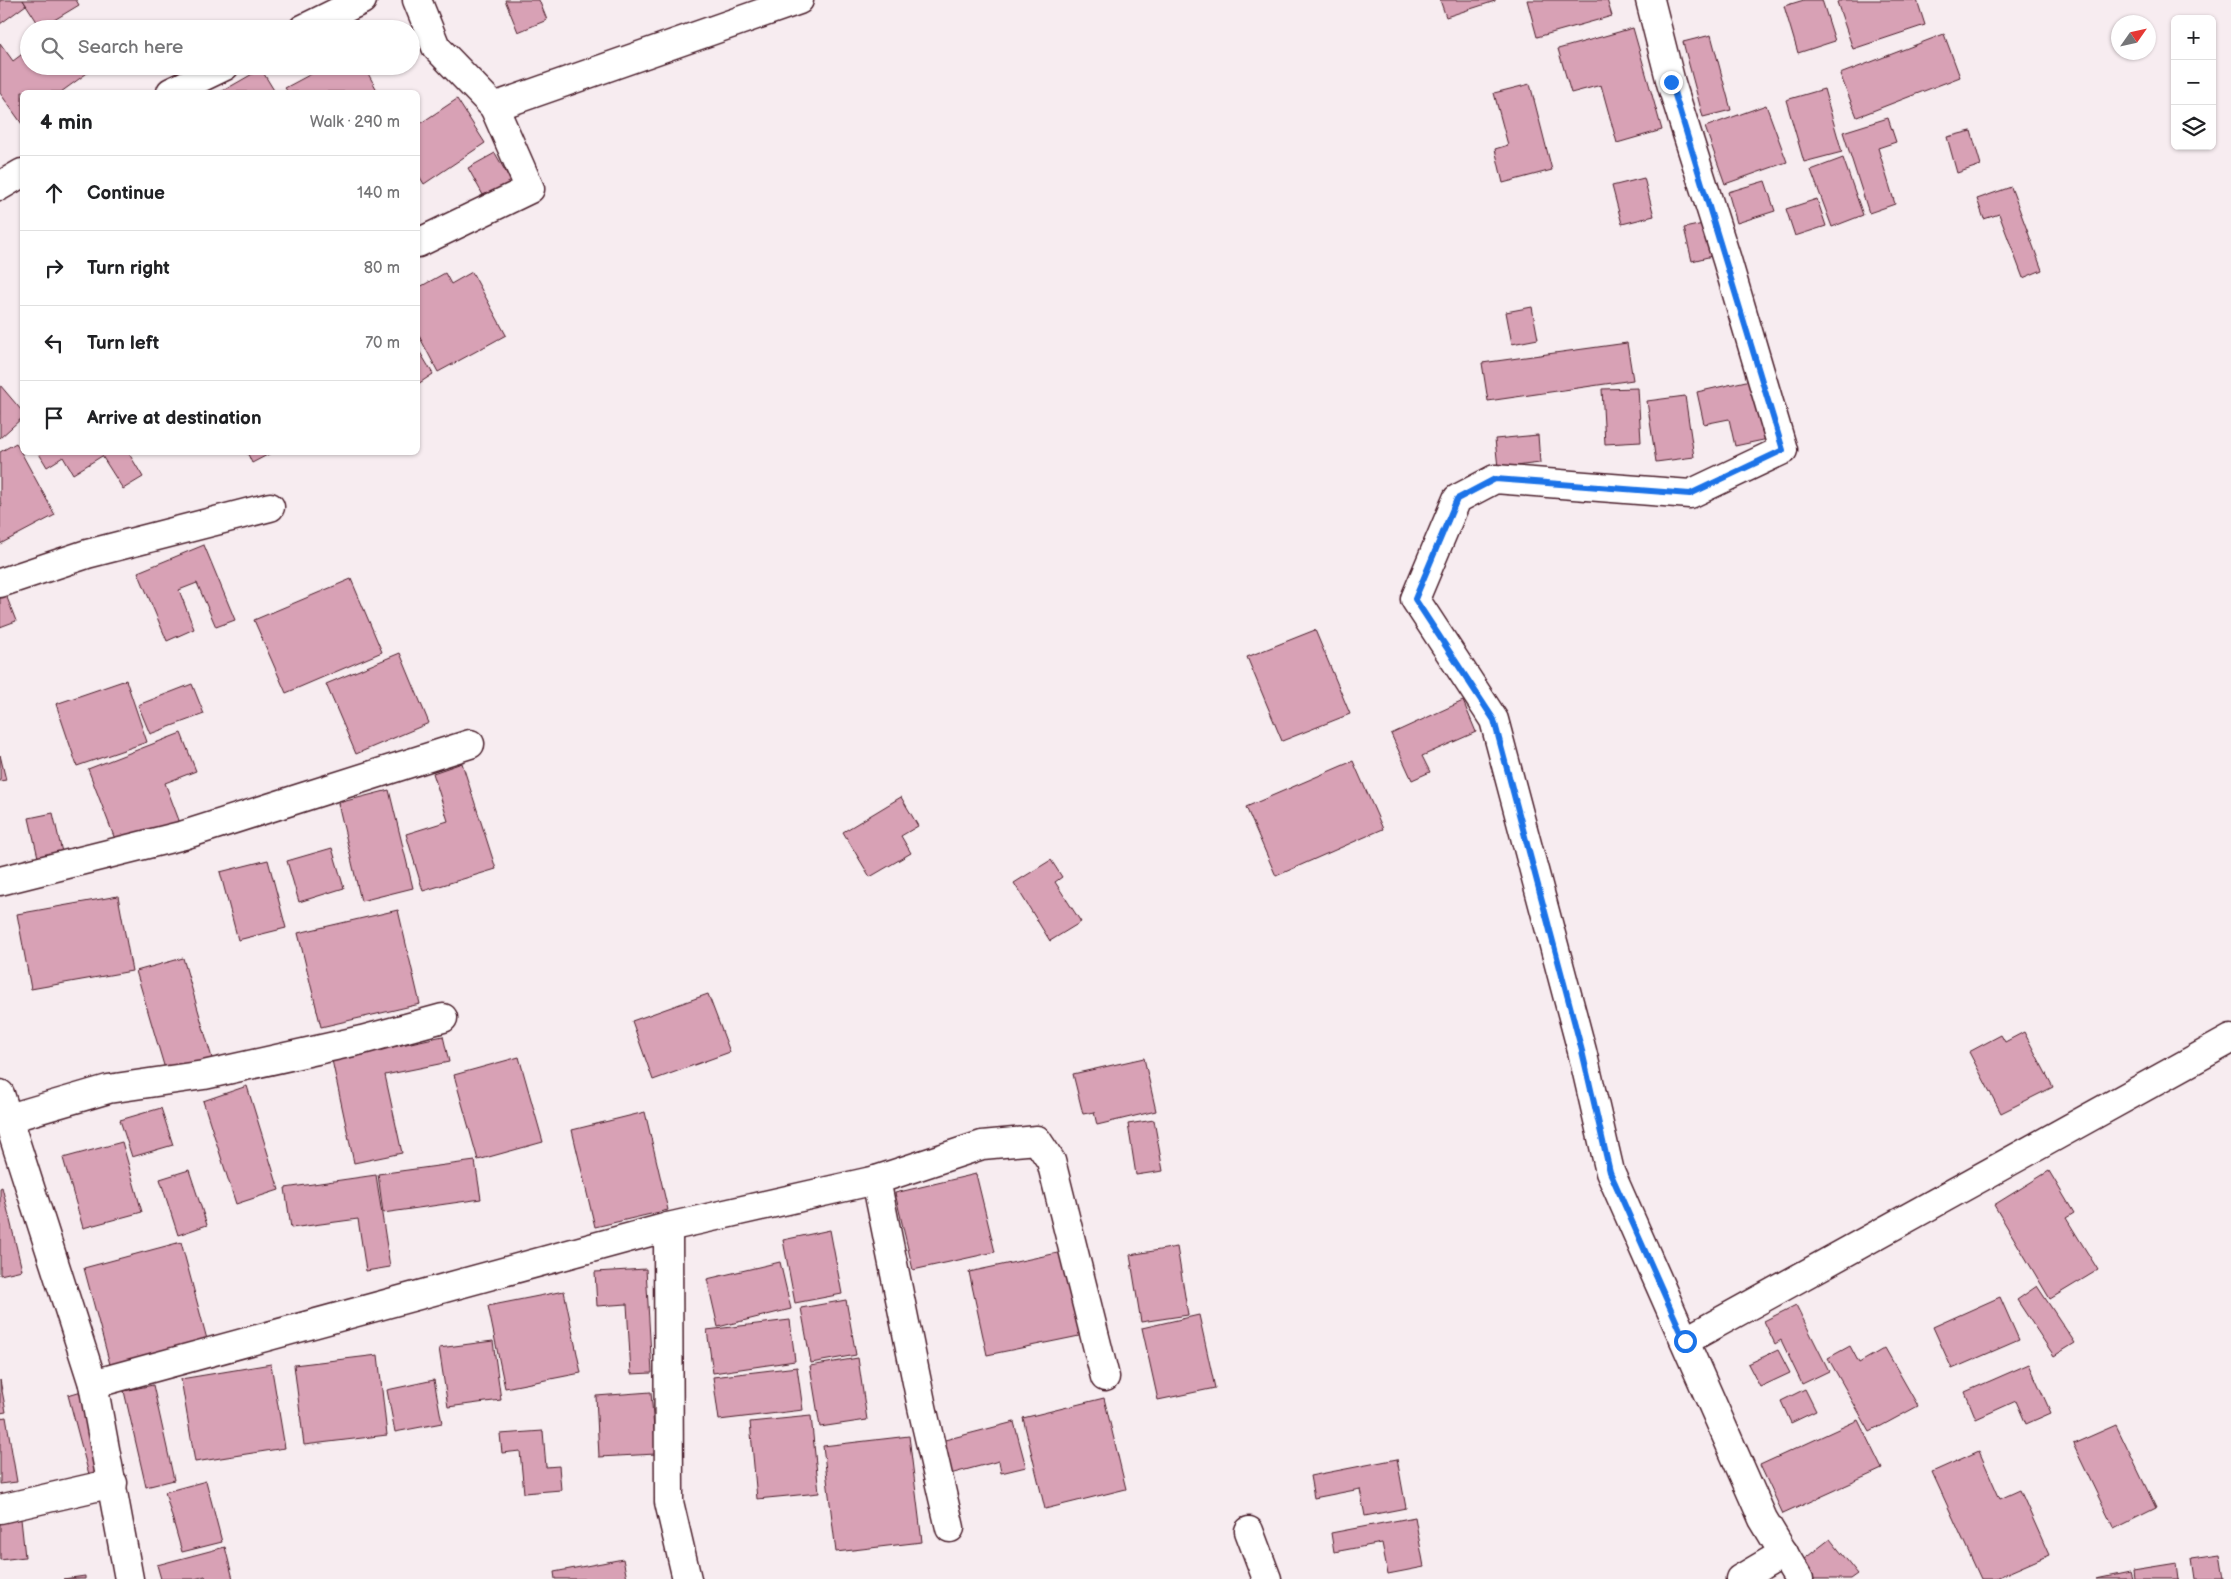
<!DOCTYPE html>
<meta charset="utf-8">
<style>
body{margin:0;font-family:"Balsamiq Sans",sans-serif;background:#f2f2f2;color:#202124}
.controls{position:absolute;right:15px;top:15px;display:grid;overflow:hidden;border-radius:8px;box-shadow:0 1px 4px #0004}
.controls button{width:45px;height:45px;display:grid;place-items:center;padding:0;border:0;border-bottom:1px solid #e0e0e0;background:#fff;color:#202124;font:25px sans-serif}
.compass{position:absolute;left:2111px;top:15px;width:45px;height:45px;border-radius:50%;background:#fff;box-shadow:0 1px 4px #0004;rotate:56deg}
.stop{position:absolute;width:15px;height:15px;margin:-11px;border:4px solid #1a73e8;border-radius:50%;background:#fff}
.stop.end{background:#1a73e8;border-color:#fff;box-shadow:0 1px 5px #0008}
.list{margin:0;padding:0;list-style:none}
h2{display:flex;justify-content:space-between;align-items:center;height:65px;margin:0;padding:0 20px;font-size:21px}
h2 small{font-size:16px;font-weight:400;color:#757577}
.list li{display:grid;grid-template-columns:32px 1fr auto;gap:15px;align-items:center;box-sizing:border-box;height:75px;padding:0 20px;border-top:1px solid #e0e0e0}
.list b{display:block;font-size:19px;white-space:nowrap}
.list em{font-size:16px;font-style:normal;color:#757577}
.icon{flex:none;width:28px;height:28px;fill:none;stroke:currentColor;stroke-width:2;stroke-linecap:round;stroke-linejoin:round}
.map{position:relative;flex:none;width:2231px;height:1579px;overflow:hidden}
.search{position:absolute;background:#fff;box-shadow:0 1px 4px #0004;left:20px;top:20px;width:400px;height:55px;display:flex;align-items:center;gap:12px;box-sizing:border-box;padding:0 18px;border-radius:28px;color:#757577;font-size:19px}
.panel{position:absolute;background:#fff;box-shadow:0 1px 4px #0004;left:20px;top:90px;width:400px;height:365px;border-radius:8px}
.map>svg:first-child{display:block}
.building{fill:#d8a1b5;stroke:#4a1f2b}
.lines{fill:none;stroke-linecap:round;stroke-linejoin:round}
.minor-casing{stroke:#4a1f2b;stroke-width:31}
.minor{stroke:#fff;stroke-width:28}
.route{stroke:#1a73e8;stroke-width:6}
</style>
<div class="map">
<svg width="2231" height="1579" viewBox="0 0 2231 1579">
<rect width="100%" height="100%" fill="#f7ecf0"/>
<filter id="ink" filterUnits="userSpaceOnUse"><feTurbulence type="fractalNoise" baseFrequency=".02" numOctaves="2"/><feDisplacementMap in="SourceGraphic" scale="10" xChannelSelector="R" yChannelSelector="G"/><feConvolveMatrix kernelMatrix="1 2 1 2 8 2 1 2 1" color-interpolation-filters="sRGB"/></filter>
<g filter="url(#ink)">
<!-- building -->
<g class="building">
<path d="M0 0H23L26 5 0 24Z"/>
<path d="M23 0H76L79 5 41 28Z"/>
<path d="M505 0H539L547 20 518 32Z"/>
<path d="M1440 0H1495V1L1446 17Z"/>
<path d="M1527 0H1607L1612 16 1537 37Z"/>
<path d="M1804 0H1822L1835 41 1798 53 1784 6Z"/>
<path d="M1843 0H1917L1925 25 1853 49 1837 2Z"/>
<path d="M1633 28 1662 130 1617 143 1601 85 1571 93 1558 49Z"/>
<path d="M1944 34 1960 77 1857 117 1840 74Z"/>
<path d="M1711 35 1731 110 1703 117 1683 42Z"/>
<path d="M0 43 13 61 29 49V66H86L90 71 61 92H22V124L0 93Z"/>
<path d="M326 66H364L378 92H288L285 88Z"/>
<path d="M261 69 275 92H221Z"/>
<path d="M1530 84 1552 170 1503 183 1495 149 1508 145 1494 93Z"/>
<path d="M1824 89 1842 152 1804 162 1786 100Z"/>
<path d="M457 99 485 143 424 184 418 174V125Z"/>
<path d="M1766 105 1787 162 1725 184 1705 127Z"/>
<path d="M1888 118 1896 142 1878 148 1895 204 1869 213 1843 132Z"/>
<path d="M1971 131 1981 165 1957 173 1947 137Z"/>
<path d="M495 153 515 188 488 204 468 168Z"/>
<path d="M1843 158 1863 215 1832 227 1811 170Z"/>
<path d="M1644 178 1654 216 1622 224 1612 186Z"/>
<path d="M1765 181 1775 211 1737 223 1728 192Z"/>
<path d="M2011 187 2042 270 2023 278 1999 214 1984 219 1977 199Z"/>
<path d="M1817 199 1826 226 1795 236 1786 209Z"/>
<path d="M1708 223 1716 255 1692 261 1684 228Z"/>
<path d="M472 272 506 335 438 372 418 334V288L445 273 451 284Z"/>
<path d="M1532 307 1538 339 1512 344 1506 312Z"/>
<path d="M1627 343 1633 380 1488 401 1482 363Z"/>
<path d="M418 349 433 374 418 384Z"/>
<path d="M1755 379 1768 439 1735 446 1729 419 1704 424 1697 392Z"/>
<path d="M0 385 22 411V418L0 438Z"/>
<path d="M1638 388 1641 442 1605 444 1602 389Z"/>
<path d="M1685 396 1694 457 1656 462 1647 401Z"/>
<path d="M1538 435 1540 463 1498 468 1495 439Z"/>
<path d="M16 443 55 515 0 544V507L2 505 0 501V452Z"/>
<path d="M38 452H128L143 477 123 489 102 456 73 474 63 457 47 467Z"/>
<path d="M247 452H273L252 463Z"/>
<path d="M204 545 235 620 216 627 197 583 179 590 194 629 167 641 138 572Z"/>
<path d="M351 579 382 652 286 693 254 620Z"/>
<path d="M6 595 16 621 0 627V598Z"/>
<path d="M1315 630 1350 714 1282 741 1247 657Z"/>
<path d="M400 653 429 723 356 754 326 684Z"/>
<path d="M126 680 147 742 77 766 56 704Z"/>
<path d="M192 684 204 714 150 734 138 705Z"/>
<path d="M1463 701 1476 732 1422 756 1430 772 1412 780 1391 734Z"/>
<path d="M181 733 196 771 165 783 180 823 118 847 88 769Z"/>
<path d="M0 755 6 780 0 781Z"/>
<path d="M1353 761 1383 829 1276 876 1246 807Z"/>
<path d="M462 763 496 869 423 891 406 834 448 821 433 773Z"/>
<path d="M389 790 413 888 361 901 338 803Z"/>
<path d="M901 797 918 826 901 836 911 853 870 877 843 832Z"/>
<path d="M53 813 64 861 40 866 29 818Z"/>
<path d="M332 848 344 888 299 902 287 861Z"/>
<path d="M268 860 286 928 238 940 220 872Z"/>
<path d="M1051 860 1062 877 1055 882 1081 922 1050 941 1014 883Z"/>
<path d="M118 896 132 971 31 989 17 914Z"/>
<path d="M398 910 420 1004 321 1027 298 933Z"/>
<path d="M183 958 214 1065 168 1079 136 971Z"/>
<path d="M708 994 730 1052 653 1080 632 1021Z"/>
<path d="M2024 1032 2053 1087 2001 1113 1969 1052 2001 1035 2005 1042Z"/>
<path d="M443 1036 449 1062 385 1075 402 1153 354 1163 332 1060Z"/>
<path d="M519 1057 543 1142 478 1160 454 1075Z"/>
<path d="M1144 1058 1156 1111 1097 1125 1094 1112 1083 1114 1073 1074Z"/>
<path d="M247 1086 279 1190 236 1204 203 1101Z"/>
<path d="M161 1108 173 1145 132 1157 120 1120Z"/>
<path d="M645 1112 668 1210 595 1227 572 1130Z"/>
<path d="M1154 1120 1163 1171 1136 1175 1128 1124Z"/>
<path d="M122 1142 142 1212 83 1228 63 1158Z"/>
<path d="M475 1161 481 1199 383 1213 378 1174Z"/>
<path d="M189 1170 207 1225 178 1235 160 1179Z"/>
<path d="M2049 1171 2074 1213 2066 1218 2098 1270 2050 1299 1994 1205Z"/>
<path d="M976 1174 995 1252 913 1270 895 1193Z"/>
<path d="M376 1175 390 1267 366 1271 358 1219 291 1228 285 1188Z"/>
<path d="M2 1187 22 1270 0 1275V1188Z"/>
<path d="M830 1230 842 1294 795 1303 783 1240Z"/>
<path d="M181 1242 208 1343 111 1368 84 1268Z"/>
<path d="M1177 1247 1188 1315 1141 1322 1130 1255Z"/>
<path d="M1067 1251 1084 1335 987 1355 969 1272Z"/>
<path d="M780 1262 791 1309 718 1327 707 1279Z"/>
<path d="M646 1269 652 1373 631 1374 627 1304 597 1306 595 1272Z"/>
<path d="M2037 1286 2075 1343 2054 1356 2017 1300Z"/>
<path d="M564 1291 581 1373 505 1388 488 1306Z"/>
<path d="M2000 1297 2019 1340 1952 1369 1933 1327Z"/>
<path d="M846 1300 856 1355 811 1363 801 1308Z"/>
<path d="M1796 1305 1829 1371 1802 1384 1781 1340 1775 1344 1764 1321Z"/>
<path d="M1199 1315 1215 1388 1158 1400 1142 1328Z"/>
<path d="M790 1320 795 1361 713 1373 707 1330Z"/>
<path d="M493 1341 501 1400 448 1407 439 1348Z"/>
<path d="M1850 1346 1859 1363 1885 1348 1918 1406 1870 1432 1828 1358Z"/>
<path d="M1778 1350 1790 1373 1760 1387 1748 1364Z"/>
<path d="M378 1355 387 1435 304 1445 294 1365Z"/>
<path d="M858 1358 867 1420 820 1427 810 1366Z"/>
<path d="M271 1364 285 1448 195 1462 181 1379Z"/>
<path d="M2029 1364 2051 1413 2026 1424 2016 1401 1976 1419 1965 1392Z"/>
<path d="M797 1367 803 1410 719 1420 713 1377Z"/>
<path d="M0 1380 6 1412 0 1413Z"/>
<path d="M434 1380 442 1423 395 1432 387 1390Z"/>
<path d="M153 1385 174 1480 146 1487 124 1391Z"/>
<path d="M1805 1389 1816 1411 1791 1423 1781 1401Z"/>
<path d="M85 1390 109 1478 91 1482 68 1395Z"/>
<path d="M651 1392 656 1454 599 1457 596 1396Z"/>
<path d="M1104 1398 1126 1489 1045 1509 1023 1418Z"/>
<path d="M811 1416 819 1493 757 1499 750 1422Z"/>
<path d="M6 1417 17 1482 0 1484V1418Z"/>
<path d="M1858 1420 1882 1469 1783 1514 1760 1465Z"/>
<path d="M1014 1422 1026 1467 1001 1473 999 1461 950 1474 941 1441Z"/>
<path d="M2116 1425 2156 1508 2114 1529 2073 1444Z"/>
<path d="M543 1431 546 1467 559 1466 561 1490 524 1493 520 1451 502 1453 500 1434Z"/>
<path d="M909 1436 922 1542 836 1552 823 1446Z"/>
<path d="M1979 1451 2000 1499 2020 1490 2049 1555 1994 1579H1981L1932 1472Z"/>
<path d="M1397 1459 1406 1508 1365 1516 1360 1489 1314 1498 1310 1476Z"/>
<path d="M206 1481 222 1542 182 1552 165 1492Z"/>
<path d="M1415 1517 1424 1567 1388 1574 1382 1543 1334 1552 1331 1533Z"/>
<path d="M21 1519 25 1557 0 1560V1521Z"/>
<path d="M1830 1539 1858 1574 1851 1579H1811L1799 1563Z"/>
<path d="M225 1547 233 1579H206L205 1576 195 1579H161L157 1565Z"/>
<path d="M2220 1554 2224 1579H2195L2192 1558Z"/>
<path d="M623 1559 627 1579H555L554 1572Z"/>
<path d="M2177 1563 2179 1579H2134L2133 1570Z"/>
<path d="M2130 1572 2132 1579H2096Z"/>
<path d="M85 1576V1579H63Z"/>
</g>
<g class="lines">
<!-- minor casing -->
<g class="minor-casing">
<g id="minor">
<path d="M417 0 436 47 494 107 799 0"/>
<path d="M1650 0 1671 83 1727 260 1783 450 1690 494 1495 479 1457 499 1415 599 1494 720 1582 1051 1610 1172 1763 1519 1799 1579"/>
<path d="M303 29 362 0"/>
<path d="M171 92 225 66"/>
<path d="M0 186 22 173"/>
<path d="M418 243 530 189 494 107"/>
<path d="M0 583 87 554 270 507"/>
<path d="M0 881 184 835 470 744"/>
<path d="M0 1094 93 1384 129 1579"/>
<path d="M9 1118 108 1089 204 1075 362 1040 443 1018"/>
<path d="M876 1180 922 1407 950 1528"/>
<path d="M668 1227 669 1502 687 1579"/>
<path d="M1685 1341 2231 1039"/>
<path d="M93 1384 668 1227 876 1180 982 1145 1037 1140 1051 1161 1105 1377"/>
<path d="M0 1509 113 1483"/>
<path d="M1249 1531 1267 1579"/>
<path d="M1740 1579 1784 1553"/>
</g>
</g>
<!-- minor -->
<use href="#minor" class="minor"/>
</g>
</g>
<g class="lines" filter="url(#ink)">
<!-- route -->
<path class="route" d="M1671 82 1783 450 1690 494 1495 479 1457 499 1415 599 1494 720 1582 1051 1610 1172 1685 1341"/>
</g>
</svg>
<div class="controls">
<button>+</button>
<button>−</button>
<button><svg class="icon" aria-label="layers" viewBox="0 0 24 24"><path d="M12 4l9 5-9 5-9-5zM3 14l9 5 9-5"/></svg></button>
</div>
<svg class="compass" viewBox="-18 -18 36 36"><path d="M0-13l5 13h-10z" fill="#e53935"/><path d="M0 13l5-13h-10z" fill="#757577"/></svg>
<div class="stop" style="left:1685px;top:1341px"></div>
<div class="stop end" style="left:1671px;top:82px"></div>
<div class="search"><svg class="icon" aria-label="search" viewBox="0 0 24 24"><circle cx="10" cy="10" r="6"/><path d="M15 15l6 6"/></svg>Search here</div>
<section class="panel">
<h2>4 min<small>Walk · 290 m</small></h2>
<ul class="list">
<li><svg class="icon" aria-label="ahead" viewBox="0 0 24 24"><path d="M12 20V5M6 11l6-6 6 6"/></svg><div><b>Continue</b></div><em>140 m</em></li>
<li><svg class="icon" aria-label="right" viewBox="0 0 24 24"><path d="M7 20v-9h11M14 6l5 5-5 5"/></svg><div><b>Turn right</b></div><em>80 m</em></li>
<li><svg class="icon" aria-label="left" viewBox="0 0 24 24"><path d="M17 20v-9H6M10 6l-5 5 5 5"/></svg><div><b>Turn left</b></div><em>70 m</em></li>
<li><svg class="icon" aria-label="arrive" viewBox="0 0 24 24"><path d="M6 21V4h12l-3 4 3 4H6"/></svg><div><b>Arrive at destination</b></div></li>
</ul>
</section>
</div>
